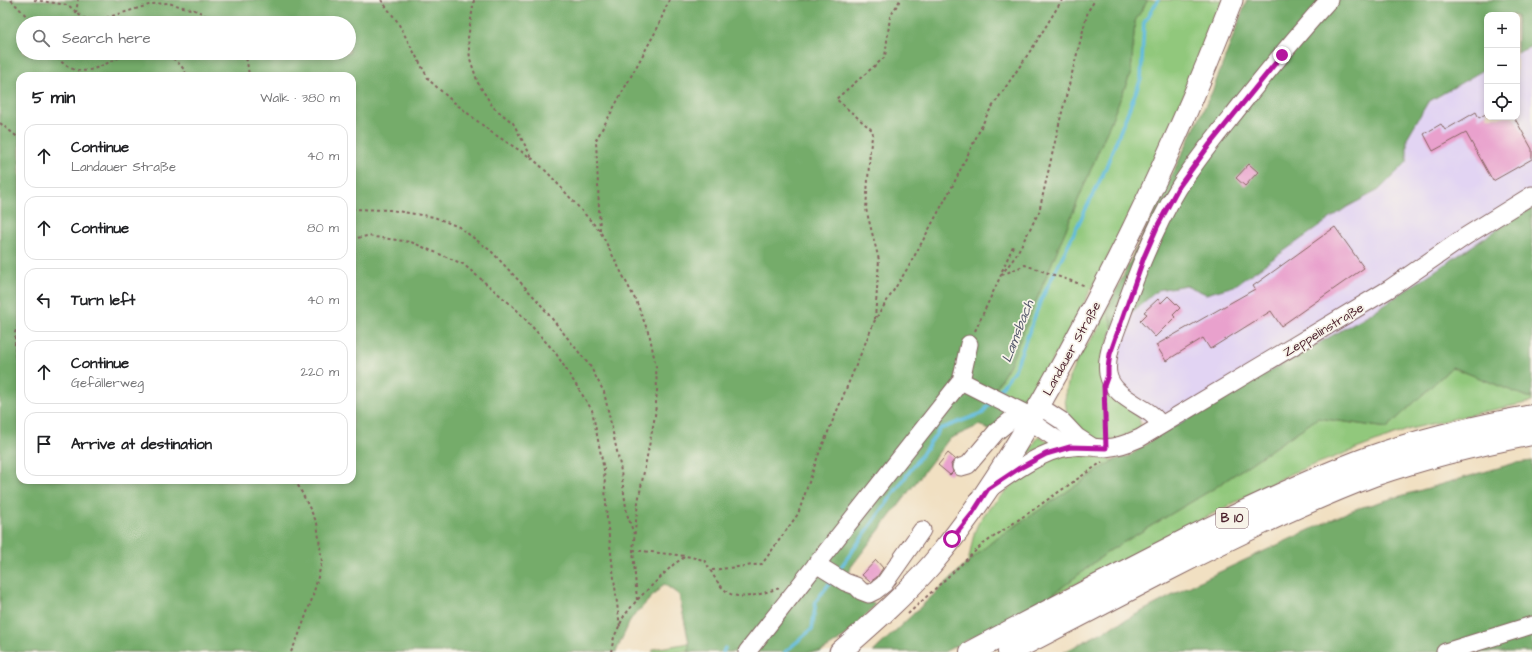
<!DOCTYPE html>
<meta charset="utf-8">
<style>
body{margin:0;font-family:"Architects Daughter",sans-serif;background:#f2f2f2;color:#202124}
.controls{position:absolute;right:12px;top:12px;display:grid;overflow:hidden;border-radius:8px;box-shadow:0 2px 6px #0003}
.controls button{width:36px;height:36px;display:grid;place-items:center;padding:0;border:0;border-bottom:1px solid #e0e0e0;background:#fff;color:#202124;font:20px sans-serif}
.stop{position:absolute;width:12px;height:12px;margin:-9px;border:3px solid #b5179e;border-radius:50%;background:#fff}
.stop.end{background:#b5179e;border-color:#fff;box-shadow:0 1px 4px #0008}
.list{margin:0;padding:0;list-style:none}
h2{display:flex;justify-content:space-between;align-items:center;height:52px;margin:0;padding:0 16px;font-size:17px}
h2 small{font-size:13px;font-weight:400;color:#757577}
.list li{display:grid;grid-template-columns:26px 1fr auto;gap:12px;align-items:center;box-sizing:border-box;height:64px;margin:0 8px 8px;padding:0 8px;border:1px solid #e0e0e0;border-radius:12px}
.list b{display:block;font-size:15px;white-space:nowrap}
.list p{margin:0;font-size:13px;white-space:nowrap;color:#757577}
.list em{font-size:13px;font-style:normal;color:#757577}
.icon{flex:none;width:22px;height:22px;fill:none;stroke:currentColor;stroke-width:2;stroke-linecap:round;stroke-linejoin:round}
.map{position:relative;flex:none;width:1532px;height:652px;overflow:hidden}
.search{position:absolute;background:#fff;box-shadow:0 2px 6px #0003;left:16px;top:16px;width:340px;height:44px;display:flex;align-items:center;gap:10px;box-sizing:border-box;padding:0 14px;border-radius:22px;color:#757577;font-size:15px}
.panel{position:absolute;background:#fff;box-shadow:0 2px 6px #0003;left:16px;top:72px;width:340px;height:412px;border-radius:12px}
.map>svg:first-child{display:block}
.built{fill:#e2d4f3}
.green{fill:#91c87b;stroke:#6e7453}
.forest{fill:#74ac6b;stroke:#5f664b;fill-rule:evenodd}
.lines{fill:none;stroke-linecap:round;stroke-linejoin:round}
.stream{stroke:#60bcde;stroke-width:3.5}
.building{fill:#e9a1cd}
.minor-casing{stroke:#846360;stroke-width:19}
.major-casing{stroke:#846360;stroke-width:23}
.highway-casing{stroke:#846360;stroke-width:24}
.path{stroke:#846360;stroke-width:2;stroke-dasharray:3 3;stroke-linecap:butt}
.minor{stroke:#fff;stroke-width:17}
.major{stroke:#fff;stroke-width:21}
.highway{stroke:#fff;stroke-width:22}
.route{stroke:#b5179e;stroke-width:5}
.labels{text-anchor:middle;stroke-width:3.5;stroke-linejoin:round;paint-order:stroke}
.shield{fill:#f7f3e8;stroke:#7e5f64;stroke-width:1}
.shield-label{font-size:12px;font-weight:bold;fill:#4a1f2b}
.street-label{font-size:13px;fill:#4a1f2b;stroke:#f7f3e8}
.water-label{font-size:14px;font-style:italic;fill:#52566a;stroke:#f7f3e8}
</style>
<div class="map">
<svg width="1532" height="652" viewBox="0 0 1532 652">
<rect width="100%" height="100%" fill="#f7f3e8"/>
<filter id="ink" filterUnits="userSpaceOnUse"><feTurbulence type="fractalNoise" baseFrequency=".025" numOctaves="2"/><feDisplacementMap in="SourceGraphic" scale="8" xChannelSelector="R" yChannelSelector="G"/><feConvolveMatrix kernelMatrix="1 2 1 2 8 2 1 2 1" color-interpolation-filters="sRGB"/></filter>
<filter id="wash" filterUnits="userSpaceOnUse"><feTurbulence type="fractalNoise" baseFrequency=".012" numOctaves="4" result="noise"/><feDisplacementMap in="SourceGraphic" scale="16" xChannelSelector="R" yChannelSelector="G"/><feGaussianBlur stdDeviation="0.9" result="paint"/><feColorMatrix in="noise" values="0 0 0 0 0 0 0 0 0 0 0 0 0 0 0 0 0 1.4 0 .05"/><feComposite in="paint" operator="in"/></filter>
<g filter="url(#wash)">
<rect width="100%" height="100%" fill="#f1e0c2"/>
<!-- built -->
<path class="built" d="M1532 46V208L1516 217 1373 312 1158 436 1139 417 1119 401 1102 379 1113 328 1158 290 1186 285 1207 294 1347 207 1379 190 1407 162V138L1428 102 1487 68V117H1517V53Z"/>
<!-- green -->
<g class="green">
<path d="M1148 0H1223C1171 135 1107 266 1035 391L1022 396H991L1009 366 1131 73 1135 21Z"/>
<path d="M1107 309 1113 328 1101 363 1119 401 1139 417 1141 428 1117 439 1103 441 1084 436 1067 415 1065 399 1069 378 1078 358 1099 328Z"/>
<path d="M1452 367 1532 399V402L1482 412 1410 429 1292 473 1047 599 1109 551 1213 489 1318 418 1387 428Z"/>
<path d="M1039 436 1051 443 1026 455Z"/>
<path d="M1078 454 1114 460 993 541 968 562C971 551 972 537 977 526 986 506 1032 465 1053 457 1061 455 1070 455 1078 454Z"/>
<path d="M689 643V652H652L654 649Z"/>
</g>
<!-- forest -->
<g class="forest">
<path d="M0 0H1148L1135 21 1131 73 1009 366 991 396H1022L1035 391 1005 439 980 425 949 439 851 567 846 585 875 605C858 625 844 640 820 652H689V643L679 595 664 584 631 619 616 652H0ZM23 23H349V53H23ZM20 76H352V480H20Z"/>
<path d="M1247 0H1532V46L1517 53V15H1487V68L1428 102 1407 138V162L1379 190 1347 207 1234 286 1206 294 1186 285 1158 290 1113 328 1107 309 1212 92Z"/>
<path d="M1532 208V399L1452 367 1387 428 1318 418 1213 489 1109 551 1047 599 944 652H873L968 562 993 541 1114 460 1129 456 1158 436 1373 312 1516 217Z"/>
<path d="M1532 461V652H1064L1198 582 1352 510 1515 463Z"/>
</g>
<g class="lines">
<!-- stream -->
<g class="stream">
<path d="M996 395 1015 369 1041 300 1104 172 1141 79 1144 23 1158 0"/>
<path d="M838 571 940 429 983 413 991 401"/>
<path d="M723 652 725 648"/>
<path d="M785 652 812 629 816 601 832 580"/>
</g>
</g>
<g id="blocks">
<!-- building -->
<g class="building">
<path d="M1476 112 1479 118 1487 113V117H1514L1532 149V159L1493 181 1466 133 1433 151 1424 134 1441 124 1445 130Z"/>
<path d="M1249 164 1258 172 1245 186 1236 178Z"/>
<path d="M1335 227 1364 268 1281 326 1271 311 1210 349 1203 338 1166 361 1156 345 1255 289 1253 286Z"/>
<path d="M1168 296 1180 308 1173 315 1175 317 1155 337 1140 321 1147 314 1144 312 1158 299 1161 303Z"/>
<path d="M948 453 955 459 951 464 953 472 950 475 938 465Z"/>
<path d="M876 560 883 568 877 577 870 582 862 575Z"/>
</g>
</g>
</g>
<g filter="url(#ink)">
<use href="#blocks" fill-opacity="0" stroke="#846360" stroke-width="1"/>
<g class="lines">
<!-- minor casing -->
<g class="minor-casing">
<g id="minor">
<path d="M961 381 1030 416"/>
<path d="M1039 406 1062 421 1077 437 1091 446"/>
<path d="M1030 421 1059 441 1070 447"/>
<path d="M1161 425C1158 421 1155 417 1151 414 1136 403 1112 394 1108 374 1105 355 1116 332 1122 315 1137 272 1154 228 1178 189 1195 161 1216 136 1236 111 1266 73 1296 36 1329 0"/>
<path d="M961 467 968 465 996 432 1021 412"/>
<path d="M992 487C1013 472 1045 449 1071 447 1083 445 1094 448 1105 448 1118 447 1129 443 1140 438L1389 289 1466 236 1532 195"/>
<path d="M816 564 845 582 856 586 861 591 869 594 875 591 884 584 922 530"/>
<path d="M747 652 961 381 969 344"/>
<path d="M1445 652 1532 625"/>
</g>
</g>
<!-- major casing -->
<g class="major-casing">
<path id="major" d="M840 652C872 624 904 596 932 564 986 500 1028 427 1068 354 1130 240 1186 122 1232 0"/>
</g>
<!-- highway casing -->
<g class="highway-casing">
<g id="highway">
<path d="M971 652C1042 614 1114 577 1186 540 1246 510 1306 481 1368 458 1421 439 1477 426 1532 416"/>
<path d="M1009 652C1061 625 1113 598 1165 571 1233 536 1302 502 1374 475 1425 457 1479 444 1532 434"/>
</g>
</g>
<!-- path -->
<g class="path">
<path d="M11 0 33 23"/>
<path d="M34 0 68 5 83 18 99 20 152 4 168 3 198 11 217 23"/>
<path d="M381 0 397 21 429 80 450 99 491 132 533 159 548 173 599 230"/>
<path d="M474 0 468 38 470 59 478 83 493 107 513 123 532 158"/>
<path d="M76 13 78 0"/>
<path d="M53 53C82 88 100 62 132 53"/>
<path d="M162 53C173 57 183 65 187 76"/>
<path d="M243 53 247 61 249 76"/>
<path d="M0 123 20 139"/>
<path d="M352 209 390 210 434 217 459 227 491 251 537 300 590 366 604 392 620 465 627 514 634 534"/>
<path d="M352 239 367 236 411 242 463 264 515 308 555 352 592 410 604 470 607 520 620 628"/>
<path d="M1002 271 1013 246"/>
<path d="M1001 275 1015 257 1039 212 1060 120 1088 11 1095 0"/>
<path d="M1002 275 1025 265 1086 286"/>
<path d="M20 319 15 333V356L20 360"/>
<path d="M875 319 879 260 866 209 870 150 873 131 836 99 885 57 890 17 900 0"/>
<path d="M975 331 1001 275"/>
<path d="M1105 397 1106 435"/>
<path d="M633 550 686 556"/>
<path d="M712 570 762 564 798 514 818 456 875 320 909 266 953 185 988 113 1035 44 1062 0"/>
<path d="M637 600 633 550 638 502 655 416 657 390 656 367 650 337 637 303 600 231 596 140 657 29 669 0"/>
<path d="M908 614 982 545 1102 462"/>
<path d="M291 652 298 637 312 599 322 562 317 523 299 487 293 480"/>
<path d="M611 652 614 637 624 616 637 600 674 564 686 556 704 560C711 570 716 583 726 591 740 603 765 592 780 588"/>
</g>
<!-- minor -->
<use href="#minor" class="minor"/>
<!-- major -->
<use href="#major" class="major"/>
<!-- highway -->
<use href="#highway" class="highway"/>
</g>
</g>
<g class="lines" filter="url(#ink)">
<!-- route -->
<path class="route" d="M952 539 972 514 988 489 1018 469 1046 454 1070 447 1106 448 1104 386 1108 375V368L1110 354 1144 257 1158 225 1178 188 1210 144 1282 55"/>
</g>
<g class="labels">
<!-- shield labels -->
<rect class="shield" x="1216" y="508" width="32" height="20" rx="3"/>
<g class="shield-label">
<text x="1232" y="522">B 10</text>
</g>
<!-- street labels -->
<g class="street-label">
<text transform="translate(1323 329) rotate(-31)" y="5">Zeppelinstraße</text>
<text transform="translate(1071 348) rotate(-61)" y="5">Landauer Straße</text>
</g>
<!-- water labels -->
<g class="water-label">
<text transform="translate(1017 331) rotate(-69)" y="5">Lamsbach</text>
</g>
</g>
</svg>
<div class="controls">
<button>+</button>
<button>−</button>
<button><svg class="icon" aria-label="locate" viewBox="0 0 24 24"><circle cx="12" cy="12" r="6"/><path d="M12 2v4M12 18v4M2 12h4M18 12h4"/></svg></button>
</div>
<div class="stop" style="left:952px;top:539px"></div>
<div class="stop end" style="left:1282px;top:55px"></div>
<div class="search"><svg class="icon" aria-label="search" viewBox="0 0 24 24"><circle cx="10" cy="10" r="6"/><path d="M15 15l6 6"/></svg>Search here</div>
<section class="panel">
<h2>5 min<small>Walk · 380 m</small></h2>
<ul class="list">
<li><svg class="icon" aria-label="ahead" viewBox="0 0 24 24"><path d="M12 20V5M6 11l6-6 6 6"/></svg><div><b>Continue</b><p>Landauer Straße</p></div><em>40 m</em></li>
<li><svg class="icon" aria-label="ahead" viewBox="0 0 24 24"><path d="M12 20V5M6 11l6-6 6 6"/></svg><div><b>Continue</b></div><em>80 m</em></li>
<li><svg class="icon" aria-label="left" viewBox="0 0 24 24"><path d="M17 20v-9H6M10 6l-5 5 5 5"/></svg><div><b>Turn left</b></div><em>40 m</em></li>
<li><svg class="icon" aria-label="ahead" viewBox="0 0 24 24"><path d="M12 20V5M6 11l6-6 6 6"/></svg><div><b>Continue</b><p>Gefällerweg</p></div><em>220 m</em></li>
<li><svg class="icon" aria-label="arrive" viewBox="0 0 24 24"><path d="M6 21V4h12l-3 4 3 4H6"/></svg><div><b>Arrive at destination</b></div></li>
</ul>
</section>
</div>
